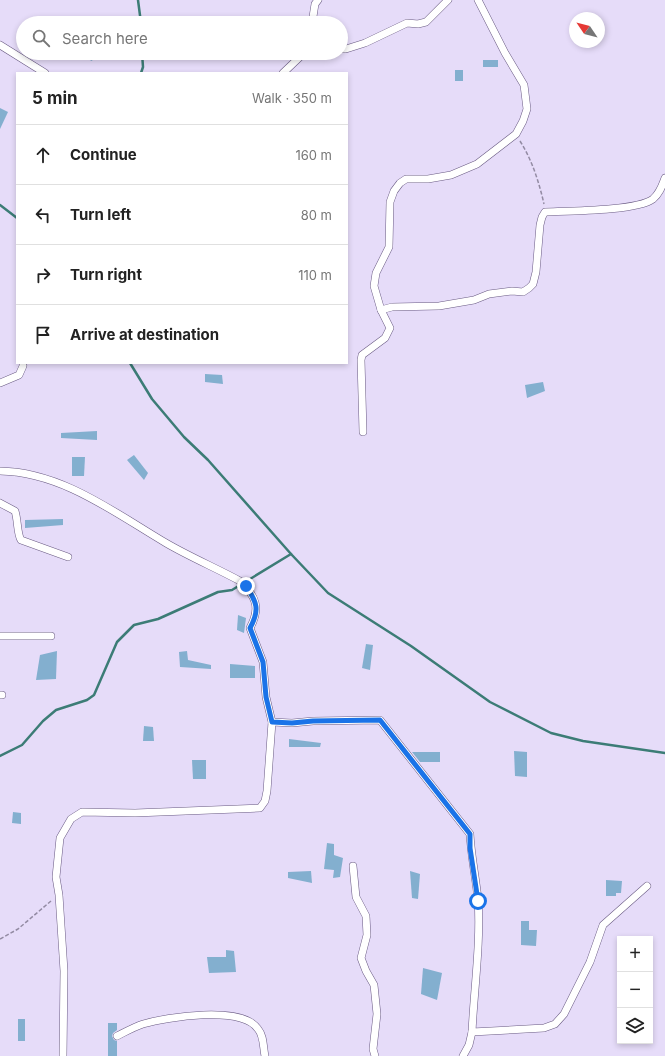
<!DOCTYPE html>
<meta charset="utf-8">
<style>
body{margin:0;font-family:Inter,sans-serif;background:#f2f2f2;color:#222}
.controls{position:absolute;right:12px;bottom:12px;display:grid;overflow:hidden;border-radius:0px;box-shadow:0 2px 6px #0003}
.controls button{width:36px;height:36px;display:grid;place-items:center;padding:0;border:0;border-bottom:1px solid #e0e0e0;background:#fff;color:#222;font:20px sans-serif}
.compass{position:absolute;left:569px;top:12px;width:36px;height:36px;border-radius:50%;background:#fff;box-shadow:0 2px 6px #0003;rotate:305deg}
.stop{position:absolute;width:12px;height:12px;margin:-9px;border:3px solid #1a73e8;border-radius:50%;background:#fff}
.stop.end{background:#1a73e8;border-color:#fff;box-shadow:0 1px 4px #0008}
.list{margin:0;padding:0;list-style:none}
h2{display:flex;justify-content:space-between;align-items:center;height:52px;margin:0;padding:0 16px;font-size:17px}
h2 small{font-size:13px;font-weight:400;color:#767676}
.list li{display:grid;grid-template-columns:26px 1fr auto;gap:12px;align-items:center;box-sizing:border-box;height:60px;padding:0 16px;border-top:1px solid #e0e0e0}
.list b{display:block;font-size:15px;white-space:nowrap}
.list em{font-size:13px;font-style:normal;color:#767676}
.icon{flex:none;width:22px;height:22px;fill:none;stroke:currentColor;stroke-width:2;stroke-linecap:round;stroke-linejoin:round}
.map{position:relative;flex:none;width:665px;height:1056px;overflow:hidden}
.search{position:absolute;background:#fff;box-shadow:0 2px 6px #0003;left:16px;top:16px;width:332px;height:44px;display:flex;align-items:center;gap:10px;box-sizing:border-box;padding:0 14px;border-radius:22px;color:#767676;font-size:15px}
.panel{position:absolute;background:#fff;box-shadow:0 2px 6px #0003;left:16px;top:72px;width:332px;height:292px;border-radius:0px}
.map>svg:first-child{display:block}
.lines{fill:none;stroke-linecap:round;stroke-linejoin:round}
.stream{stroke:#3c7c76;stroke-width:2.5}
.building{fill:#83afcf}
.minor-casing{stroke:#695a83;stroke-width:8}
.path{stroke:#938ba3;stroke-width:1.5;stroke-dasharray:4 2;stroke-linecap:butt}
.minor{stroke:#fff;stroke-width:7}
.route{stroke:#1a73e8;stroke-width:5}
</style>
<div class="map">
<svg width="665" height="1056" viewBox="0 0 665 1056">
<rect width="100%" height="100%" fill="#e6dcf9"/>
<g class="lines">
<!-- stream -->
<g class="stream">
<path d="M138 0 141 23"/>
<path d="M141 73 143 67 142 53"/>
<path d="M0 205 17 218"/>
<path d="M130 363 152 399 184 437 208 460 291 554 328 593 411 646 490 702 551 733 583 741 665 753"/>
<path d="M0 756 22 745 43 721 56 710 87 700 94 695 117 642 134 625 158 619 218 592 232 590 291 554"/>
</g>
</g>
<!-- building -->
<g class="building">
<path d="M74 53H95L92 61Z"/>
<rect x="483" y="60" width="15" height="7"/>
<rect x="455" y="70" width="8" height="11"/>
<path d="M0 108 8 112 0 129Z"/>
<path d="M205 374 222 375 223 384 205 382Z"/>
<path d="M543 382 545 391 527 398 525 385Z"/>
<path d="M97 431V440L61 438V433Z"/>
<path d="M134 455 148 473 144 480 127 460Z"/>
<path d="M72 457H85L84 476H72Z"/>
<path d="M63 519V525L25 528V520Z"/>
<path d="M238 615 246 618 244 633 237 630Z"/>
<path d="M366 644 373 645 370 670 362 668Z"/>
<path d="M57 651 56 679 36 680 40 655Z"/>
<path d="M187 651 188 660 211 665V669L180 667 179 652Z"/>
<path d="M230 664 255 666V678H230Z"/>
<path d="M144 726 153 727 154 741H143Z"/>
<path d="M289 739 321 743 320 747H289Z"/>
<path d="M514 751 527 752V777L515 776Z"/>
<path d="M412 752H440V762H420Z"/>
<path d="M192 760H206V779H193Z"/>
<path d="M13 812 21 813V824L12 823Z"/>
<path d="M327 843 334 844V855L343 858 340 877 333 878 334 870 324 869Z"/>
<path d="M311 871 312 883 288 878V872Z"/>
<path d="M410 871 420 874 418 899 412 898Z"/>
<path d="M606 880 622 881 621 893H616V896H606Z"/>
<path d="M521 921H529V930H537L536 946 521 945Z"/>
<path d="M226 950 234 951 236 972 209 973 207 957H226Z"/>
<path d="M423 968 442 973 437 1000 421 994Z"/>
<rect x="18" y="1019" width="7" height="22"/>
<path d="M108 1023H117V1030L113 1033 112 1036 114 1040 117 1041V1056H108Z"/>
</g>
<g class="lines">
<!-- minor casing -->
<g class="minor-casing">
<g id="minor">
<path d="M312 23 315 4 318 0"/>
<path d="M0 45 45 73"/>
<path d="M341 49H346L365 43 407 23 418 24 426 22 448 0"/>
<path d="M283 73 304 53"/>
<path d="M381 310 392 307 439 306 474 300 489 294 512 291 523 292 529 288 533 284 536 272 540 225 542 217 545 212C568 211 637 211 653 199 660 193 662 186 665 178"/>
<path d="M0 383 19 375 23 366"/>
<path d="M363 432 361 360 362 355 385 338 390 328 381 310 374 286 376 273 389 247 390 202 394 191 400 183 406 179H428L451 175 477 164 516 134 523 121 527 109 524 85 505 53 478 0"/>
<path d="M0 471C62 472 115 513 166 543 190 557 216 568 240 581 256 596 261 608 250 628L263 662 266 697 272 722 267 791 265 801 260 808 135 813 82 812 71 819 60 838 56 877 59 895 64 971 63 1056"/>
<path d="M0 503 15 511C18 520 17 534 21 540L68 557"/>
<path d="M0 636H51"/>
<path d="M0 695H2"/>
<path d="M272 722 292 723 313 721 380 720 470 834C471 856 476 878 478 900 481 941 474 990 472 1032L469 1045 463 1056"/>
<path d="M353 866 356 897 366 916 367 935 361 958 366 971 374 985 377 1014 373 1049 375 1056"/>
<path d="M472 1032 544 1028 555 1024 564 1014 590 962 603 925 647 886"/>
<path d="M117 1036C125 1032 134 1027 143 1024 167 1017 242 1005 258 1029 264 1036 263 1047 265 1056"/>
</g>
</g>
<!-- path -->
<g class="path">
<path d="M520 141C532 160 539 182 544 204"/>
<path d="M0 939 18 929 51 901"/>
</g>
<!-- minor -->
<use href="#minor" class="minor"/>
</g>
<g class="lines">
<!-- route -->
<path class="route" d="M246 586C257 602 260 610 250 628L263 662 266 697 272 722 292 723 313 721 380 720 470 834V848L478 901"/>
</g>
</svg>
<div class="controls">
<button>+</button>
<button>−</button>
<button><svg class="icon" aria-label="layers" viewBox="0 0 24 24"><path d="M12 4l9 5-9 5-9-5zM3 14l9 5 9-5"/></svg></button>
</div>
<svg class="compass" viewBox="-18 -18 36 36"><path d="M0-13l5 13h-10z" fill="#e53935"/><path d="M0 13l5-13h-10z" fill="#767676"/></svg>
<div class="stop" style="left:478px;top:901px"></div>
<div class="stop end" style="left:246px;top:586px"></div>
<div class="search"><svg class="icon" aria-label="search" viewBox="0 0 24 24"><circle cx="10" cy="10" r="6"/><path d="M15 15l6 6"/></svg>Search here</div>
<section class="panel">
<h2>5 min<small>Walk · 350 m</small></h2>
<ul class="list">
<li><svg class="icon" aria-label="ahead" viewBox="0 0 24 24"><path d="M12 20V5M6 11l6-6 6 6"/></svg><div><b>Continue</b></div><em>160 m</em></li>
<li><svg class="icon" aria-label="left" viewBox="0 0 24 24"><path d="M17 20v-9H6M10 6l-5 5 5 5"/></svg><div><b>Turn left</b></div><em>80 m</em></li>
<li><svg class="icon" aria-label="right" viewBox="0 0 24 24"><path d="M7 20v-9h11M14 6l5 5-5 5"/></svg><div><b>Turn right</b></div><em>110 m</em></li>
<li><svg class="icon" aria-label="arrive" viewBox="0 0 24 24"><path d="M6 21V4h12l-3 4 3 4H6"/></svg><div><b>Arrive at destination</b></div></li>
</ul>
</section>
</div>
